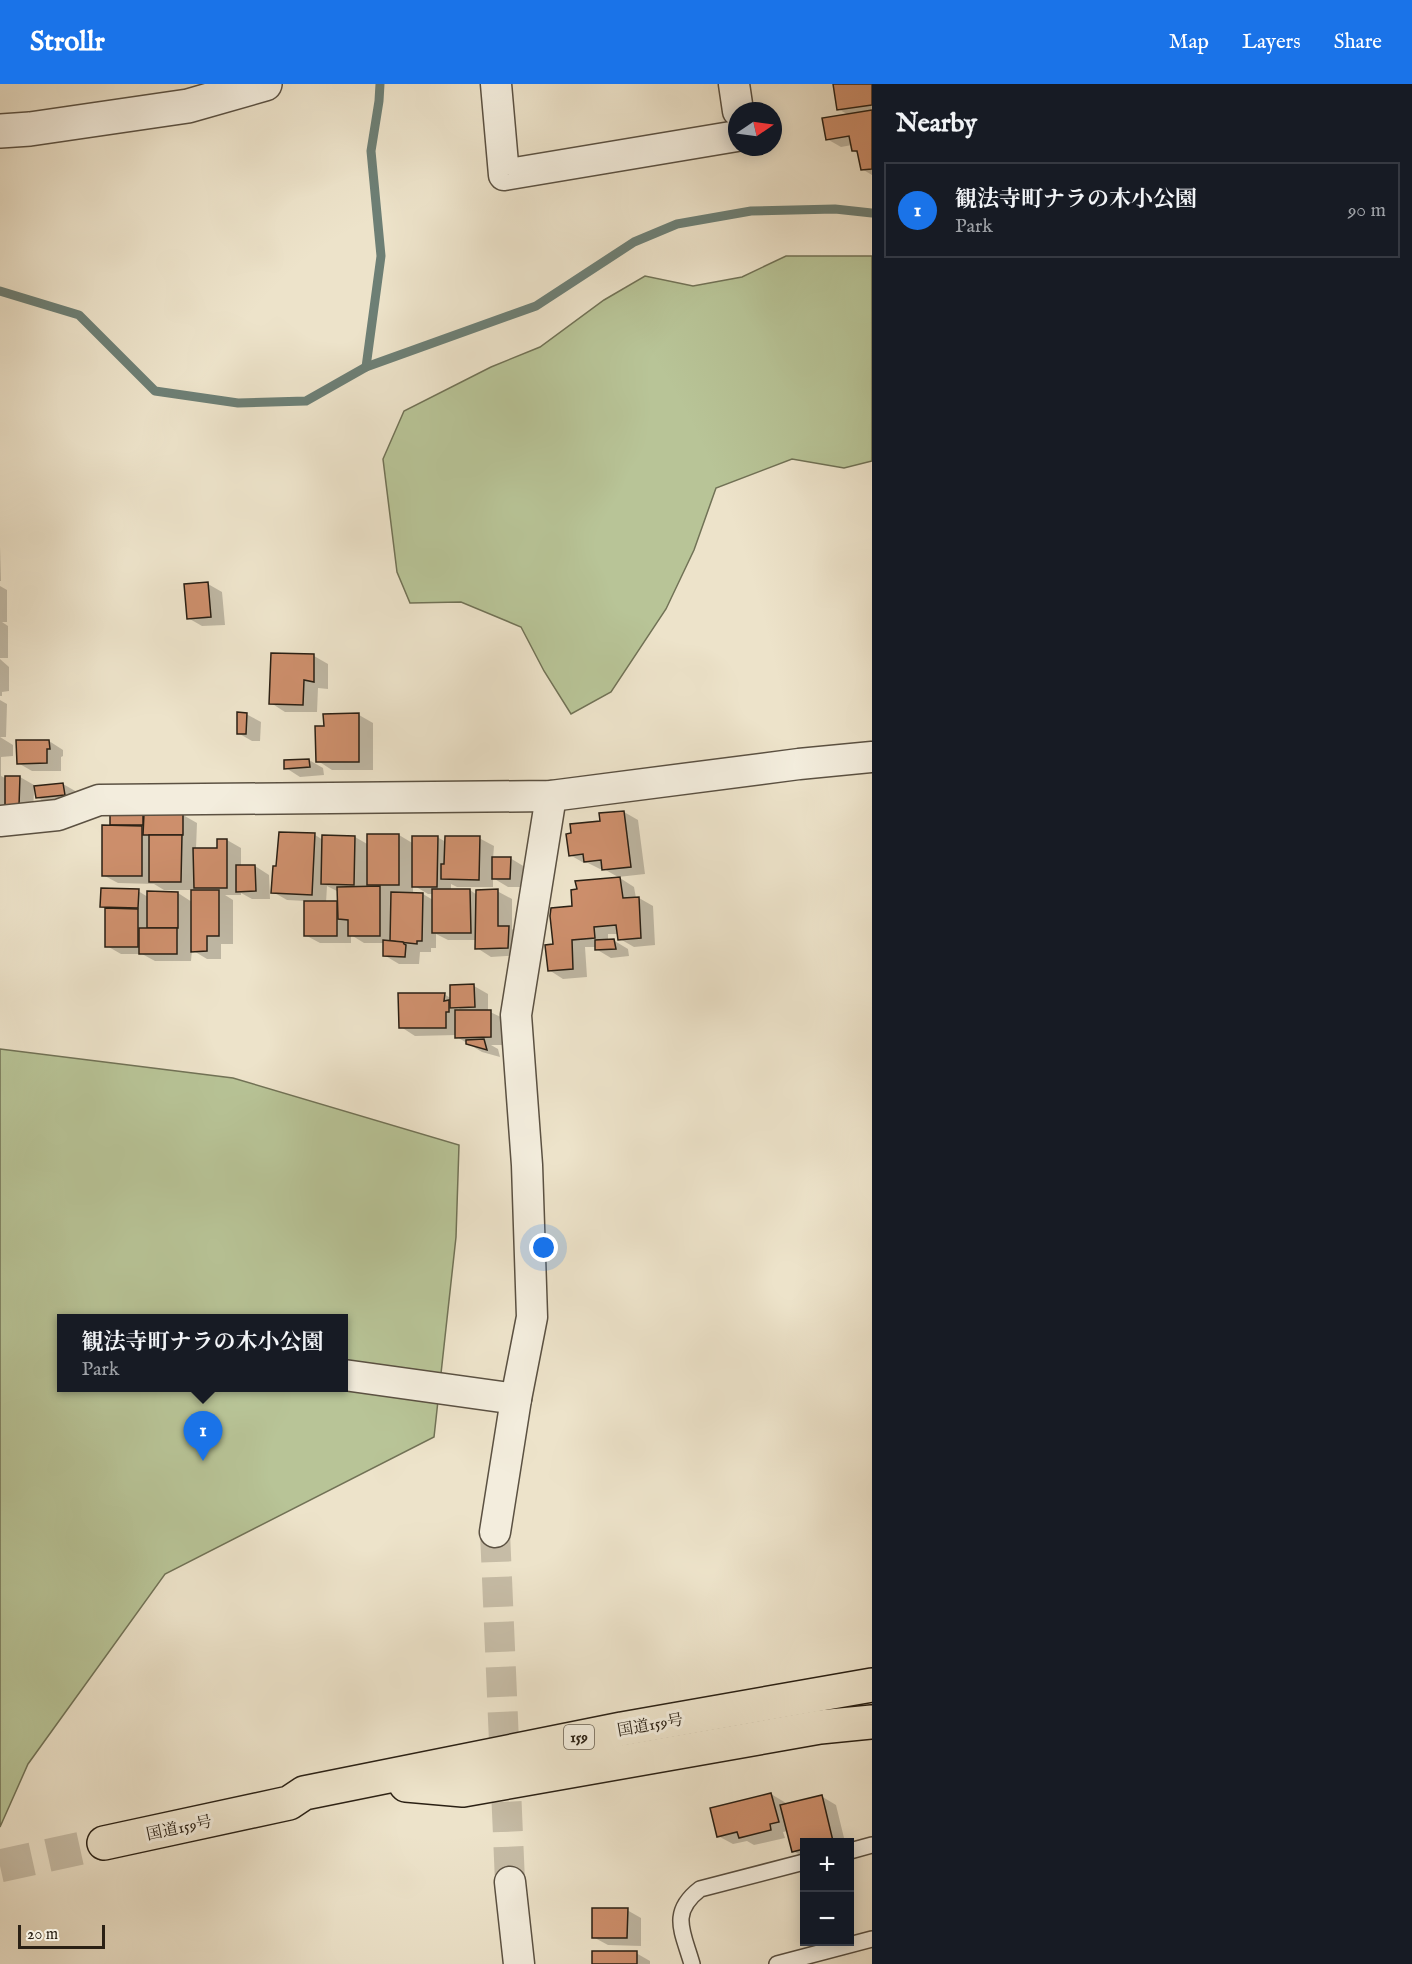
<!DOCTYPE html>
<meta charset="utf-8">
<style>
body{margin:0;font-family:"IM FELL English","Noto Serif JP",serif;background:#242831;color:#f1f3f6}
.controls{position:absolute;right:18px;bottom:18px;display:grid;overflow:hidden;border-radius:0px;box-shadow:0 3px 15px #0003}
.controls button{width:54px;height:54px;display:grid;place-items:center;padding:0;border:0;border-bottom:2px solid #363941;background:#171b24;color:#f1f3f6;font:30px sans-serif}
.compass{position:absolute;left:728px;top:18px;width:54px;height:54px;border-radius:50%;background:#171b24;box-shadow:0 3px 15px #0003;rotate:77deg}
.scale{position:absolute;left:18px;bottom:15px;width:87px;box-sizing:border-box;padding-left:6px;border:3px solid #2a2014;border-top:0;font-size:16px;line-height:21px;white-space:nowrap;color:#2a2014;-webkit-text-stroke:4px #f3eddd;paint-order:stroke}
.you{position:absolute;left:544px;top:1164px;width:21px;height:21px;margin:-15px;border:4px solid #fff;border-radius:50%;background:#1a73e8;box-shadow:0 0 0 9px #1a73e833}
.badge{display:grid;place-items:center;width:39px;height:39px;border-radius:50%;background:#1a73e8;color:#fff;font-size:20px;font-weight:700}
.pin{position:absolute;translate:-50% -50px;filter:drop-shadow(0 2px 3px #0008)}
.pin::after{content:'';position:absolute;top:32px;width:21px;height:18px;background:inherit;clip-path:polygon(0 0,100% 0,50% 100%)}
.popup{position:absolute;left:57px;top:1230px;width:291px;height:78px;box-sizing:border-box;display:grid;place-content:center;border-radius:0px;background:#171b24;filter:drop-shadow(0 2px 4px #0005);font-size:20px;white-space:nowrap;color:#9ea1a6}
.popup b{font-size:22px;color:#f1f3f6}
.popup::after{content:'';position:absolute;left:50%;top:100%;margin-left:-12px;border:12px solid transparent;border-top-color:#171b24}
.list{margin:0;padding:0;list-style:none}
h2{display:flex;justify-content:space-between;align-items:center;height:78px;margin:0;padding:0 24px;font-size:26px}
h2 small{font-size:20px;font-weight:400;color:#9ea1a6}
.list li{display:grid;grid-template-columns:39px 1fr auto;gap:18px;align-items:center;box-sizing:border-box;height:96px;margin:0 12px 12px;padding:0 12px;border:2px solid #363941;border-radius:0px}
.list b{display:block;font-size:22px;white-space:nowrap}
.list p{margin:0;font-size:20px;white-space:nowrap;color:#9ea1a6}
.list em{font-size:20px;font-style:normal;color:#9ea1a6}
.map{position:relative;flex:none;width:872px;height:1880px;overflow:hidden}
header{display:flex;align-items:center;gap:36px;box-sizing:border-box;height:84px;padding:0 30px;background:#1a73e8;color:#fff}
header strong{font-size:28px}
nav{display:flex;gap:33px;margin-inline-start:auto;font-size:21px}
main{display:flex}
aside{flex:1;background:#171b24}
.map>svg:first-child{display:block}
.green{fill:#b8c497;stroke:#717256;stroke-width:1.5;fill-rule:evenodd}
.shadow{fill:#0003;fill-rule:evenodd}
.lines{fill:none;stroke-linecap:round;stroke-linejoin:round}
.stream{stroke:#6d7f75;stroke-width:9}
.building{fill:#cd8f6c;stroke:#2a2014;stroke-width:1.5}
.minor-tunnel{stroke:#c6bca6;stroke-width:30;stroke-dasharray:30 15;stroke-linecap:butt}
.trunk-tunnel{stroke:#c6bca6;stroke-width:33;stroke-dasharray:33 16;stroke-linecap:butt}
.service-casing{stroke:#5b5142;stroke-width:18}
.minor-casing{stroke:#5b5142;stroke-width:33}
.tertiary-casing{stroke:#5b5142;stroke-width:36}
.trunk-casing{stroke:#2a2014;stroke-width:36}
.service{stroke:#f3eddd;stroke-width:15}
.minor{stroke:#f3eddd;stroke-width:30}
.tertiary{stroke:#f3eddd;stroke-width:33}
.trunk{stroke:#ede3ca;stroke-width:33}
.labels{text-anchor:middle;stroke-width:6;stroke-linejoin:round;paint-order:stroke}
.shield{fill:#f3eddd;stroke:#665e50;stroke-width:1.5}
.shield-label{font-size:15px;font-weight:bold;fill:#2a2014}
.street-label{font-size:16px;fill:#2a2014;stroke:#f3eddd}
</style>
<header>
<strong>Strollr</strong>
<nav><a>Map</a><a>Layers</a><a>Share</a></nav>
</header>
<main>
<div class="map">
<svg width="872" height="1880" viewBox="0 0 872 1880">
<rect width="100%" height="100%" fill="#ede3ca"/>
<filter id="stains"><feTurbulence type="fractalNoise" baseFrequency=".00333" numOctaves="4"/><feColorMatrix values="0 0 0 0 .2 0 0 0 0 .09 0 0 0 0 .02 0 0 0 .5 -.17"/></filter>
<radialGradient id="worn" r=".72"><stop offset=".6" stop-color="#630" stop-opacity="0"/><stop offset="1" stop-color="#630" stop-opacity=".3"/></radialGradient>
<!-- green -->
<g class="green">
<path d="M786 172H872V377L844 384 792 375 716 404 694 466 666 525 611 608 571 630 544 587 521 543 461 518 410 519 397 488 383 375 404 327 491 283 540 263 604 216 645 192 693 202 742 193Z"/>
<path d="M0 965 233 994 459 1061 456 1153 434 1353 165 1490 28 1680 0 1743ZM62 1234H344V1304H62Z"/>
</g>
<!-- shadow -->
<g class="shadow">
<path d="M835 0H872V91L862 85 859 70 853 66 852 61 841 63 827 55 849 31 838 25Z"/>
<path d="M0 462 1 497H0Z"/>
<path d="M208 500 222 508 225 541 202 542 188 534Z"/>
<path d="M0 502 7 506V538H2L8 542V574H0Z"/>
<path d="M314 572 328 580V605L318 604 317 628H285L271 619Z"/>
<path d="M0 575 9 583V607L2 608V612H0Z"/>
<path d="M0 616 7 620 6 653H0Z"/>
<path d="M246 630 261 638 260 657H252L238 649Z"/>
<path d="M359 631 373 639V686H332L318 677 326 643Z"/>
<path d="M0 653 13 661V672L1 673V692L7 695V693H20L34 701V704L63 700 77 708 51 722 37 713 36 705 34 706 33 729 0 733Z"/>
<path d="M49 657 63 666V672L61 673V687H32L18 679Z"/>
<path d="M309 676 323 684 324 691 300 693 286 684Z"/>
<path d="M624 728 638 736 645 790 618 793 604 785H600L588 779H584L570 771 602 739Z"/>
<path d="M183 731 197 739 196 765H219L227 756 241 764V783L255 782 269 791 270 815H252L241 809V811H225L233 816V860H221V875H207L192 866 191 877H155L142 870H121L107 862V825L102 822 138 807 148 813 178 809 192 818V806H164L154 800 118 799 103 791 111 743V733Z"/>
<path d="M315 751 323 756 355 753 369 761 399 751 414 760 437 753 446 758 479 754 494 762 493 775 510 774 525 783 524 803H508L493 794V803H457L451 800V806H470L477 811 497 807 512 815V845L523 852 522 871 491 873 477 864V856H448L436 850V864H431V868H420L419 880H399L384 871 385 859H364L351 851V859H320L305 851V817L287 816 273 808 277 784ZM413 801 428 810H433V816L423 810H413ZM327 802 339 808V819H326Z"/>
<path d="M620 794 634 803 636 814H639L653 822 655 861 634 863 620 855 619 850H608V857L613 856 628 865 629 872 611 874 596 865V863H585L587 893 563 895 549 886 554 862 573 823Z"/>
<path d="M474 902 488 910V927L505 935V961H491L498 965 500 973 482 968 457 953 456 951 415 952 401 943 444 910 452 915ZM442 922H457L460 925H442Z"/>
<path d="M771 1710 786 1719V1721L821 1712 836 1721 845 1758H804V1773L793 1767 788 1747 783 1748 785 1754 754 1761 747 1757 733 1760 718 1752Z"/>
<path d="M627 1826 641 1834V1862L608 1861 593 1853Z"/>
<path d="M636 1869 650 1877V1880H594Z"/>
</g>
<g class="lines">
<!-- stream -->
<g class="stream">
<path d="M0 207 79 231 155 307 238 319 306 317 366 283 536 222 634 158 677 140 751 127 835 125 872 129"/>
<path d="M366 283 381 172 371 67 379 17 380 0"/>
</g>
</g>
<!-- building -->
<g class="building">
<path d="M833 0H872V21L837 26Z"/>
<path d="M872 26V85L861 86 857 67H852L849 52 826 56 822 34Z"/>
<path d="M208 498 211 533 187 535 184 500Z"/>
<path d="M271 569 314 570V598L304 596 303 621 269 620Z"/>
<path d="M237 628 247 629 246 650H237Z"/>
<path d="M359 629V678H316L315 642H324L323 630Z"/>
<path d="M16 656H49L50 665H47V679L17 680Z"/>
<path d="M309 675 310 683 284 685V676Z"/>
<path d="M5 692H20L19 722 5 721Z"/>
<path d="M63 699 65 711 36 714 34 702Z"/>
<path d="M624 727 631 783 602 786 601 776 584 778 583 770 569 772 566 750 571 749 570 740 600 737 599 729Z"/>
<path d="M183 729V751H143L144 730Z"/>
<path d="M143 730V741H110V731Z"/>
<path d="M102 741 142 742V792H102Z"/>
<path d="M279 748 315 749 312 811 271 809 273 782H276Z"/>
<rect x="367" y="750" width="32" height="51"/>
<path d="M149 751H182L181 798H149Z"/>
<path d="M322 751 355 752 354 801 321 800Z"/>
<path d="M412 752H438L437 803H412Z"/>
<path d="M445 752H480L479 796 441 795V780H444Z"/>
<path d="M217 755H227V804H194L193 764H217Z"/>
<path d="M492 773H511L510 795H492Z"/>
<path d="M236 781H255L256 807 236 808Z"/>
<path d="M620 793 623 814 639 813 641 854 618 856 616 841 594 843 595 854 572 856 573 885 548 887 545 861 553 860 550 832 551 824 572 822 571 806 577 805 575 797Z"/>
<path d="M380 802V852H348V836L338 835 337 803Z"/>
<path d="M101 804 139 805 138 824 100 823Z"/>
<path d="M432 805H470L471 849H432Z"/>
<path d="M498 805V842H509L508 864 475 865 476 806Z"/>
<path d="M191 806H219V852H207V867L191 868Z"/>
<path d="M147 807 178 808V844H147Z"/>
<path d="M391 808 423 809 422 857H417V860L390 857Z"/>
<rect x="304" y="817" width="33" height="35"/>
<path d="M105 824 138 825V863H105Z"/>
<rect x="139" y="844" width="38" height="26"/>
<path d="M614 855 616 865 595 866V856Z"/>
<path d="M383 856 403 858 404 860 406 861 405 873 383 872Z"/>
<path d="M474 900 475 923 450 924V901Z"/>
<path d="M398 909H445L444 917 449 916V928H446V944H399Z"/>
<path d="M455 926H491V953L455 954Z"/>
<path d="M484 955 487 966 466 960V956Z"/>
<path d="M771 1709 779 1738 770 1740 771 1746 739 1754 737 1748 717 1753 710 1724Z"/>
<path d="M822 1711 833 1757 804 1758V1765L792 1768 780 1721Z"/>
<path d="M592 1824H628L627 1854H592Z"/>
<rect x="592" y="1867" width="45" height="13"/>
</g>
<g class="lines">
<!-- minor-tunnel -->
<path class="minor-tunnel" d="M495 1448 510 1798"/>
<!-- trunk-tunnel -->
<path class="trunk-tunnel" d="M0 1782 104 1759"/>
<!-- service casing -->
<g class="service-casing">
<g id="service">
<path d="M850 1767 872 1761"/>
<path d="M692 1880C683 1848 669 1829 700 1805L804 1778"/>
<path d="M777 1880 872 1855"/>
</g>
</g>
<!-- minor casing -->
<g class="minor-casing">
<g id="minor">
<path d="M496 0 504 91 737 52"/>
<path d="M734 0 738 27"/>
<path d="M0 737 58 731 99 716 551 712 799 680 872 673"/>
<path d="M344 1291 516 1315"/>
<path d="M495 1448 516 1315 532 1233 527 1081 516 931 551 712"/>
<path d="M510 1798 519 1880"/>
</g>
</g>
<!-- tertiary casing -->
<g class="tertiary-casing">
<path id="tertiary" d="M0 47 30 45 188 22 265 0"/>
</g>
<!-- trunk casing -->
<g class="trunk-casing">
<g id="trunk">
<path d="M406 1701 463 1706 820 1643 872 1638"/>
<path d="M104 1759 289 1719 304 1709 622 1645 872 1601"/>
</g>
</g>
<!-- service -->
<use href="#service" class="service"/>
<!-- minor -->
<use href="#minor" class="minor"/>
<!-- tertiary -->
<use href="#tertiary" class="tertiary"/>
<!-- trunk -->
<use href="#trunk" class="trunk"/>
</g>
<g class="labels">
<!-- shield labels -->
<rect class="shield" x="564" y="1641" width="30" height="24" rx="4.5"/>
<g class="shield-label">
<text x="579" y="1658">159</text>
</g>
<!-- street labels -->
<g class="street-label">
<text transform="translate(650 1640) rotate(-10)" y="6">国道159号</text>
<text transform="translate(179 1743) rotate(-12)" y="6">国道159号</text>
</g>
</g>
<rect width="100%" height="100%" filter="url(#stains)"/>
<rect width="100%" height="100%" fill="url(#worn)"/>
</svg>
<div class="controls">
<button>+</button>
<button>−</button>
</div>
<svg class="compass" viewBox="-18 -18 36 36"><path d="M0-13l5 13h-10z" fill="#e53935"/><path d="M0 13l5-13h-10z" fill="#9ea1a6"/></svg>
<div class="scale">20 m</div>
<div class="you"></div>
<div class="pin badge" style="left:203px;top:1377px">1</div>
<div class="popup"><b>観法寺町ナラの木小公園</b>Park</div>
</div>
<aside>
<h2>Nearby<small></small></h2>
<ul class="list">
<li><span class="badge">1</span><div><b>観法寺町ナラの木小公園</b><p>Park</p></div><em>90 m</em></li>
</ul>
</aside>
</main>
